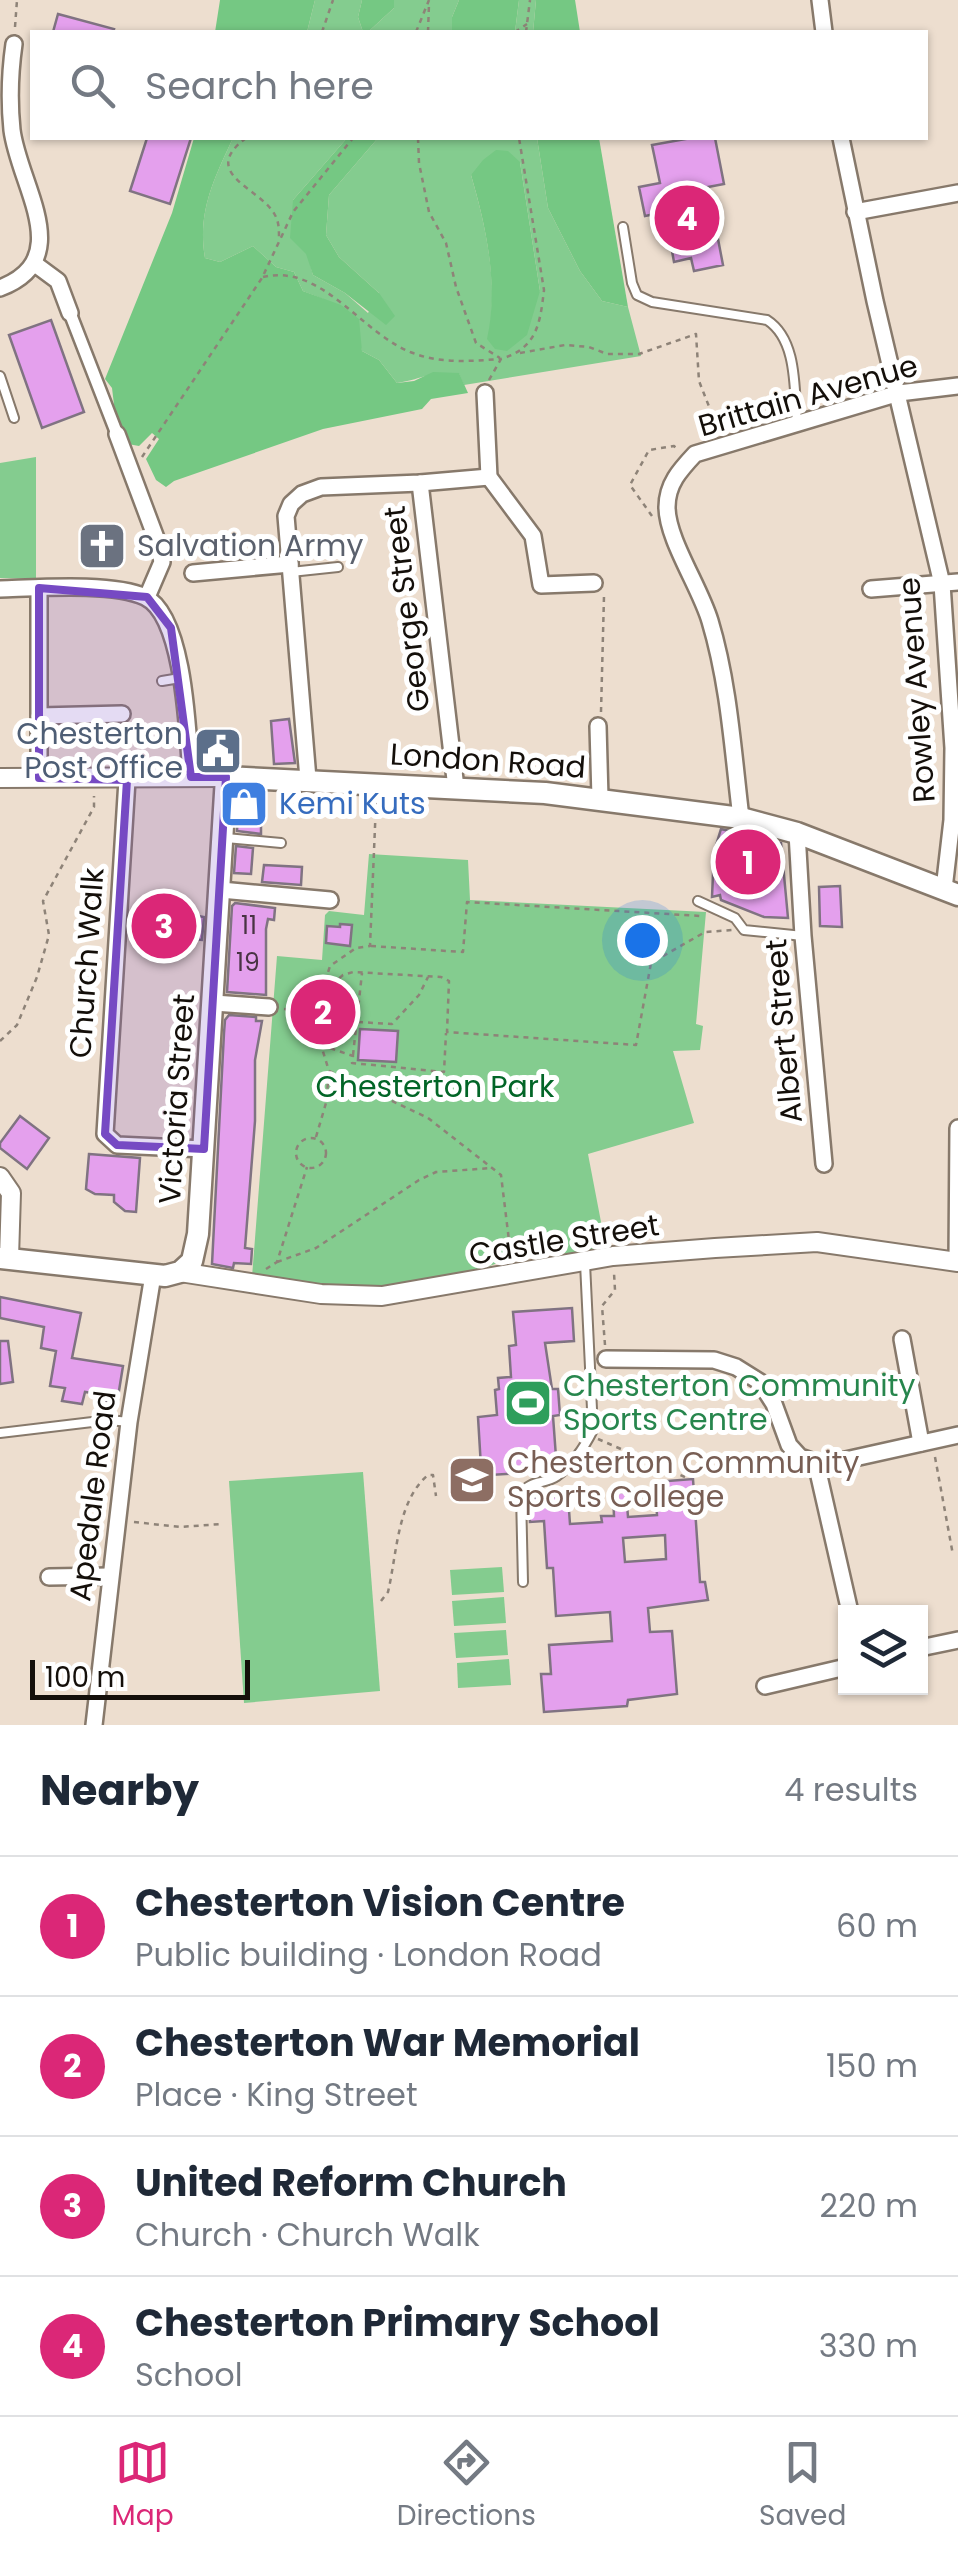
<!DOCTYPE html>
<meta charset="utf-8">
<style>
body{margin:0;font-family:Poppins,sans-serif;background:#f2f2f3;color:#1f2937}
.controls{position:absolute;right:30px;bottom:30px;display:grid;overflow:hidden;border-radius:0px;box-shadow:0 2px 8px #0004}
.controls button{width:90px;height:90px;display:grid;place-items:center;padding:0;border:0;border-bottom:2px solid #e0e1e3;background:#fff;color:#1f2937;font:50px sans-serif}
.scale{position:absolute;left:30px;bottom:25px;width:220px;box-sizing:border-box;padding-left:10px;border:5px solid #140f0a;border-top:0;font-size:28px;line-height:35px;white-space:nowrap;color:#140f0a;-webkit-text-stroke:8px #fff;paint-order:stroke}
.you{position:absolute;left:642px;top:940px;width:35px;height:35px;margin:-25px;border:8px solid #fff;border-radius:50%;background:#1a73e8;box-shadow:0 0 0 15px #1a73e833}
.badge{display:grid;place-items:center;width:65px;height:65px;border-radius:50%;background:#db2777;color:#fff;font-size:32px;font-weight:700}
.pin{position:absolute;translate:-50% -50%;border:5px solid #fff;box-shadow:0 2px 10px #0006}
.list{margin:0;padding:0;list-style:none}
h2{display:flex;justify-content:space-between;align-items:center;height:130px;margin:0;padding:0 40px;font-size:42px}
h2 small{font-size:32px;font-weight:400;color:#747a83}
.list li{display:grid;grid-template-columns:65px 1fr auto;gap:30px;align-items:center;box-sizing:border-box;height:140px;padding:0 40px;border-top:2px solid #e0e1e3}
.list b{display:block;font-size:38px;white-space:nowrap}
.list p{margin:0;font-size:32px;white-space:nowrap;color:#747a83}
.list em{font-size:32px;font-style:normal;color:#747a83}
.icon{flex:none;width:55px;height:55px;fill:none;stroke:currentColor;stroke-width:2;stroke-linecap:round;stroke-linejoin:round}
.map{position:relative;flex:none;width:958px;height:1725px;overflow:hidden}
.search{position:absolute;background:#fff;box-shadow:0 2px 8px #0004;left:30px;right:30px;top:30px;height:110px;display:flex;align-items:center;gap:25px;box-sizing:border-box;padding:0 35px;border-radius:0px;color:#747a83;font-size:38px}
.sheet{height:690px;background:#fff}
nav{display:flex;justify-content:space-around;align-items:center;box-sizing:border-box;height:140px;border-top:2px solid #e0e1e3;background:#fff;font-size:28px;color:#747a83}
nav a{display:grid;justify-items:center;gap:5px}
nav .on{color:#db2777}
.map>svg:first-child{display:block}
.green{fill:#84cc8f;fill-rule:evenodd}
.forest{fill:#75c883}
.building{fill:#e4a0ed;stroke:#807382;stroke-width:2.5;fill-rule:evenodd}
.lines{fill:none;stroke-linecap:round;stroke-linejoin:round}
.service-casing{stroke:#87796b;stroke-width:12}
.pedestrian-casing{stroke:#87796b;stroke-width:16}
.minor-casing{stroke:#87796b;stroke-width:20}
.tertiary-casing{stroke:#87796b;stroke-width:22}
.secondary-casing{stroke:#87796b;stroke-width:25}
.path{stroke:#8e8378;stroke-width:2.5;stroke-dasharray:5 5;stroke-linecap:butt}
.service{stroke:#fff;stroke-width:8}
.pedestrian{stroke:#fff;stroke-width:11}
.minor{stroke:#fff;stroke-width:15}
.tertiary{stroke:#fff;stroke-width:18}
.secondary{stroke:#fff;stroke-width:20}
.marked{fill:#764ac3;fill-opacity:0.2;stroke:#764ac3;stroke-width:8;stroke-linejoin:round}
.labels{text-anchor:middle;stroke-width:10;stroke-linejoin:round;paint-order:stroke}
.number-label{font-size:25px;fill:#483343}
.street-label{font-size:30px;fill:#140f0a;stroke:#fff}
.worship-label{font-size:30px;fill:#5b616d;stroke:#fff;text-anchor:start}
.service-label{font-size:30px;fill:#4e5e75;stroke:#fff;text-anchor:end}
.shop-label{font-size:30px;fill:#366cbe;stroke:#fff;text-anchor:start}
.park-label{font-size:30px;fill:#026527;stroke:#fff}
.leisure-label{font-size:30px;fill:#27864d;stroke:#fff;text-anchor:start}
.education-label{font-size:30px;fill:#785e54;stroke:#fff;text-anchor:start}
</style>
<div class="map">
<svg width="958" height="1725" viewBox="0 0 958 1725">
<rect width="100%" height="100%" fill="#eddecf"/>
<!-- green -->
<g class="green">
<path d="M315 0H362L358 17 363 32H307Z"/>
<path d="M394 0H459L452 17V32H368L394 8Z"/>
<path d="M519 0H536L533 32H515Z"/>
<path d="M233 138H347L293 200 313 275 345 293 368 313 379 293 339 257 326 235 329 195 378 138H537L548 208 580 271 602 301 628 307 641 356 464 385 459 374C429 371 424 379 397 383L379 360 362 351C353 306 342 307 303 291L294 272 276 267 253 246 220 262 205 258C197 212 214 179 233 138ZM520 162 540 291 488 339C499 286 486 226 471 175Z"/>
<path d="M36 457V579L0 578V463Z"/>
<path d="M369 854 468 860 470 900 706 912 696 1024 703 1026 700 1050 673 1051 694 1123 588 1154 606 1248 574 1254 517 1251C498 1267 477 1269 453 1275 377 1292 328 1288 252 1277L277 956 322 960 325 915 329 911 364 915Z"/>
<path d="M363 1472 380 1691 244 1703 229 1481Z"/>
<path d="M502 1567 504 1592 452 1595 450 1570Z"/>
<path d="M504 1597 506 1623 454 1626 452 1601Z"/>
<path d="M506 1630 508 1655 456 1658 454 1633Z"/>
<path d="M509 1659 511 1685 458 1688 457 1663Z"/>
</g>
<!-- forest -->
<g class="forest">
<path d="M220 0H315L307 32H215Z"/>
<path d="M362 0H394V8L368 32H363L358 17Z"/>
<path d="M459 0H519L515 32H452V17Z"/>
<path d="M536 0H575L580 32H533Z"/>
<path d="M194 138H233C214 179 197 212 205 258L220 262 253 246 276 267 294 272 303 291 341 305 359 319 362 351 379 360 397 383 414 381 433 372 459 373 468 393 431 399 422 409 323 429 174 481 166 487 156 480 146 459 159 439 152 433 139 446 128 444 116 421 112 388 105 379 172 213Z"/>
<path d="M347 138H378L329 195 326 235 339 257 379 293 395 316 386 325 345 293 313 275 306 254 290 238 293 200Z"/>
<path d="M537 138H599L628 307 602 301 580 271 548 208Z"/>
<path d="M496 150 508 151 520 162 540 291 527 335 507 351 495 349 487 339C499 286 486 226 471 175L483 160Z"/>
</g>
<!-- building -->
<g class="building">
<path d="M58 14 114 29 113 32H53Z"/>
<path d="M147 138H191L170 204 130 191Z"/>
<path d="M691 138H715L724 184 708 187 723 265 694 271 691 258 674 262 665 212 645 216 639 187 660 183 652 145Z"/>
<path d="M51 320 84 412 42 428 9 335Z"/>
<path d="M289 719 295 763 274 764 271 721Z"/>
<path d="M239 791 250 792 249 825H261V834L237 831Z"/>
<path d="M721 829 781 843 788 918 764 917 721 900 720 895 712 897 714 852Z"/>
<path d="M236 846 253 848 251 874 234 873Z"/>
<path d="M264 865 302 867 301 885 262 882Z"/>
<path d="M840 886 842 927 820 926 819 887Z"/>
<path d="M235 903 275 908 274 920 268 919 266 929V995L227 992 232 906Z"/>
<path d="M167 911 204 917 202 940 179 938V943L166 942V937L129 934 130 916 167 919Z"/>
<path d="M340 924 352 925 350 946 326 943 327 926 340 927Z"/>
<path d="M229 1015 256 1017V1021H262L255 1060V1121L245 1248 252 1249 251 1264 234 1263 233 1268 212 1264 224 1033 225 1020Z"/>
<path d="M360 1029 398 1031 396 1062 358 1060Z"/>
<path d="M20 1116 49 1138 27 1169 0 1148V1143Z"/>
<path d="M89 1154 140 1158 136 1212 125 1211 114 1202V1195L95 1194 86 1189Z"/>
<path d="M0 1297 81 1313 72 1358 123 1366 117 1403 106 1401 107 1395 85 1392 82 1404 62 1401 65 1388 50 1386 56 1351 41 1348 44 1327 0 1318Z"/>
<path d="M572 1308 574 1341 545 1343 552 1389H558L560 1415 553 1416 556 1457 524 1459 525 1473 490 1475 489 1466 481 1467 478 1417 497 1415 495 1390 499 1389 498 1378 511 1377 509 1346 516 1345 513 1312Z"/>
<path d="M0 1341H8L13 1382 0 1384Z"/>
<path d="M693 1479 700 1582H705L708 1600 648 1608 650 1632 672 1631 677 1694 628 1700 627 1706 544 1712 541 1674H551L549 1645 612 1641 610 1612 556 1616 553 1568H547L544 1521 530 1522 529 1498 568 1496 570 1524 602 1522 601 1516H614L613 1493 626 1492 628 1517 657 1515 655 1482ZM665 1535 666 1559 625 1562 623 1538Z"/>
</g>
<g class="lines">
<!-- service casing -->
<g class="service-casing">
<g id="service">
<path d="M623 227 632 283 637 295 652 302 767 320C798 340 794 390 797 423"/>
<path d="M0 376 14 418"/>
<path d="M291 572 338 567"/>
<path d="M162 681 180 678"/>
<path d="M226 838 281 843"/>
<path d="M698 901 735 918 744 930 803 936"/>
<path d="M0 1433 109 1420 129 1422"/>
<path d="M523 1582 521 1494C531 1479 544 1485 557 1476 572 1465 585 1446 593 1430L585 1263"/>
</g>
</g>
<!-- pedestrian casing -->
<g class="pedestrian-casing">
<path id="pedestrian" d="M70 313 117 434"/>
</g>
<!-- minor casing -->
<g class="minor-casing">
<g id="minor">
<path d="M820 0 824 32"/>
<path d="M841 138 875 301 942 584 953 748 952 820 944 889"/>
<path d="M855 212 958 193"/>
<path d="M35 264 58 281 70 313"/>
<path d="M0 288C77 259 19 186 12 130 9 101 10 72 14 44"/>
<path d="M485 393 489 477 533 536 541 585 594 583"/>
<path d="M117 434 159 546 162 562 147 597"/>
<path d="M420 483 456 788"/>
<path d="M193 573 290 564"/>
<path d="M0 589C36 588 113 582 145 597 185 616 188 737 191 777"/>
<path d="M871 589 958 582"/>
<path d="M39 716 122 714"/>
<path d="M598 726 600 798"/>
<path d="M39 778V588"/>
<path d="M308 779 286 516 291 504 302 494 321 487 420 483 489 477"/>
<path d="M127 780 105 1134 117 1145 204 1149"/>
<path d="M741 818C733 752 729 684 710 621 700 587 667 539 667 507 667 484 680 470 695 454L899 393 958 386"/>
<path d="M797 833 803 936 824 1164"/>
<path d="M221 890 330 900"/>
<path d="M214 1003 269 1007"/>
<path d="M957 1261 958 1128"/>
<path d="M902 1339 921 1443"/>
<path d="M606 1359 714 1360 736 1367 760 1382 774 1404 789 1445 800 1457 823 1465 958 1435"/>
<path d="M816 1463 850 1612"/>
<path d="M49 1577 110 1576"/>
<path d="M920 1648 958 1640"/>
<path d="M765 1686 846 1667"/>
<path d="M94 1725 129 1422 153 1275"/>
</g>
</g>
<!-- tertiary casing -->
<g class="tertiary-casing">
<g id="tertiary">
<path d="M0 778 226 777"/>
<path d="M0 1177 11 1193 9 1258"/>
<path d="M180 1272 321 1294 382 1296 613 1256 715 1248 817 1242 958 1262"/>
</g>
</g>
<!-- secondary casing -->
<g class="secondary-casing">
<path id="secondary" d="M0 1258 165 1276 180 1272 192 1261 198 1234 226 777 545 793 741 818 797 833 958 895"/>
</g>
<!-- path -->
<g class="path">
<path d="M15 27 17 0"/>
<path d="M322 32 333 0"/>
<path d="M416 32 429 0"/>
<path d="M428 32 429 4"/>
<path d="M515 32 527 24"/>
<path d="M526 32 530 0"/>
<path d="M246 138C198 174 261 188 275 215 279 222 279 230 279 238"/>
<path d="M418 138 419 163 429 212 446 243 456 287 476 343 500 358"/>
<path d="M263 277C323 263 362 335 413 353 441 364 471 361 500 359"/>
<path d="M520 353 565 345 589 347 607 354H639L696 334 699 381 719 432"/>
<path d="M489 380 501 359C537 348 540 324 544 290L519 138"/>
<path d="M142 457 262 278 293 212 353 138"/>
<path d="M652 516 630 485 649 450 674 446 677 449"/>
<path d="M601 712 604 596"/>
<path d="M376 803 370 946 356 948 330 966 321 994 305 1005 303 1017 321 1045 329 1071 428 1118 501 1175 511 1257"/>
<path d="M371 946 463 952 467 902 701 916"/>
<path d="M324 991 343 975 353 972 441 977 449 981 447 1032 636 1045 651 963 705 932 732 930"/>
<path d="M284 1009 301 1011"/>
<path d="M358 1022 392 1024 419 995 428 977"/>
<path d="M0 1041 17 1025 37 977 49 935 43 901 94 807V796"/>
<path d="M321 1045 353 1056 352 1063 444 1072 446 1033"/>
<path d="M353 1055 362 973"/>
<path d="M316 1137 326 1103 329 1072"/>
<circle cx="311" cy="1153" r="15"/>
<path d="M277 1262 316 1248 419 1180 436 1172 492 1168"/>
<path d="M266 1269 277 1262 307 1167"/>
<path d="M605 1345 602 1306 615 1290 614 1273"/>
<path d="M598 1439 685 1477"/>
<path d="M935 1457 953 1555"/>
<path d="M134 1522 180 1527 221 1524"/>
<path d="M381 1601 388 1592C397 1554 397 1501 428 1475H433L436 1496"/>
</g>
<!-- service -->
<use href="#service" class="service"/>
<!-- pedestrian -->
<use href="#pedestrian" class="pedestrian"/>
<!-- minor -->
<use href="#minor" class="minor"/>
<!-- tertiary -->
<use href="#tertiary" class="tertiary"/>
<!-- secondary -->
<use href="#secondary" class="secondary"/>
</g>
<!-- marked area -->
<path class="marked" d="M39 588 147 597 171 628 191 777H226L204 1149 117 1145 105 1134 127 780 39 778Z"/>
<!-- icons -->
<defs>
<g id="church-square" transform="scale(2.5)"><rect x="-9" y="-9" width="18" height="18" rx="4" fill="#6b7280" stroke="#fff"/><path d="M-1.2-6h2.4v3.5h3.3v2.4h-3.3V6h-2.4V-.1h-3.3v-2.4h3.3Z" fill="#fff"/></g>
<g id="civic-square" transform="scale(2.5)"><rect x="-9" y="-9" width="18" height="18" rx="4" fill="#5c6f8a" stroke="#fff"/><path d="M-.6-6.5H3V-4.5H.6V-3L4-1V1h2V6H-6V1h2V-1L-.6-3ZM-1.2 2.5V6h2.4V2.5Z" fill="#fff"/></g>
<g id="shop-square" transform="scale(2.5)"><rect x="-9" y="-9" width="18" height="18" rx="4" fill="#3f7fe0" stroke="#fff"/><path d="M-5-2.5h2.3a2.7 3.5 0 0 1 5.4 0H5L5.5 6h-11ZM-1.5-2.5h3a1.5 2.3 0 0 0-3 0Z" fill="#fff"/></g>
<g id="stadium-square" transform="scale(2.5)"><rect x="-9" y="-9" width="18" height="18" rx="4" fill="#2e9e5b" stroke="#fff"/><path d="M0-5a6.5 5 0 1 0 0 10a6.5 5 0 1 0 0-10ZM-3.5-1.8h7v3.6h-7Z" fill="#fff"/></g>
<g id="school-square" transform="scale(2.5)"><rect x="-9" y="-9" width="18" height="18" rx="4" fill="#8d6e63" stroke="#fff"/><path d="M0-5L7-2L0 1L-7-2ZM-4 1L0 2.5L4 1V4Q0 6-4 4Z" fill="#fff"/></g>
</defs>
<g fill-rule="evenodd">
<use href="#church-square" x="102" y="546"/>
<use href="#civic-square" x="218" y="751"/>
<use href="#shop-square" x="244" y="804"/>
<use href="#stadium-square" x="528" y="1403"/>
<use href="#school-square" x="472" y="1480"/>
</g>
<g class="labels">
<!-- number labels -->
<g class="number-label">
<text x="249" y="934">11</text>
<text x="248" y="971">19</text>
</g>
<!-- street labels -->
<g class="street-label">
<text transform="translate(808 396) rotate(-16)" y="10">Brittain Avenue</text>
<text transform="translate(407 609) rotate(-97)" y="10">George Street</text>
<text transform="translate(917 690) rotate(-94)" y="10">Rowley Avenue</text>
<text transform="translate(488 761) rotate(4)" y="10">London Road</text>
<text transform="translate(87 963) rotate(-86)" y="10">Church Walk</text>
<text transform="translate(784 1031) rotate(-95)" y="10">Albert Street</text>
<text transform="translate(177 1099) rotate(-86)" y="10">Victoria Street</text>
<text transform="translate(564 1240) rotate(-9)" y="10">Castle Street</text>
<text transform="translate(93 1496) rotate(-83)" y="10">Apedale Road</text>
</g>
<!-- worship labels -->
<g class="worship-label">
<text x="137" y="556">Salvation Army</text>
</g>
<!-- service labels -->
<g class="service-label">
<text x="183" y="744">Chesterton<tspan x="183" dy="34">Post Office</tspan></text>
</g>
<!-- shop labels -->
<g class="shop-label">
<text x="279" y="814">Kemi Kuts</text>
</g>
<!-- park labels -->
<g class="park-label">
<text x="435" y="1097">Chesterton Park</text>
</g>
<!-- leisure labels -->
<g class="leisure-label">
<text x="563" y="1396">Chesterton Community<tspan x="563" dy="34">Sports Centre</tspan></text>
</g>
<!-- education labels -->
<g class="education-label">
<text x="507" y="1473">Chesterton Community<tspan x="507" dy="34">Sports College</tspan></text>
</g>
</g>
</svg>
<div class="controls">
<button><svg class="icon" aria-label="layers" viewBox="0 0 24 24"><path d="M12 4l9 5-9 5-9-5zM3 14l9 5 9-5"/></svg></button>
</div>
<div class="scale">100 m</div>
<div class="you"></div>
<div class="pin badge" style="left:748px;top:862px">1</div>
<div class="pin badge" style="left:323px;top:1012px">2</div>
<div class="pin badge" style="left:164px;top:926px">3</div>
<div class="pin badge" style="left:687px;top:218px">4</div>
<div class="search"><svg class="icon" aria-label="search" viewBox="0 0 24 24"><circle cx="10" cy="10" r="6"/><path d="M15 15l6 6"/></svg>Search here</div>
</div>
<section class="sheet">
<h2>Nearby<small>4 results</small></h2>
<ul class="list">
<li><span class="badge">1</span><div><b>Chesterton Vision Centre</b><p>Public building · London Road</p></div><em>60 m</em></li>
<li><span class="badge">2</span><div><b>Chesterton War Memorial</b><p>Place · King Street</p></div><em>150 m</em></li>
<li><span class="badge">3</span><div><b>United Reform Church</b><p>Church · Church Walk</p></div><em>220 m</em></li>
<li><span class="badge">4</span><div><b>Chesterton Primary School</b><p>School</p></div><em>330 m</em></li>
</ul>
</section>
<nav>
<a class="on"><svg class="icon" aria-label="map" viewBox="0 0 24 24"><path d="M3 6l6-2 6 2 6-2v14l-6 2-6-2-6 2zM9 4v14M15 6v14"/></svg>Map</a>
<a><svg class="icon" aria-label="directions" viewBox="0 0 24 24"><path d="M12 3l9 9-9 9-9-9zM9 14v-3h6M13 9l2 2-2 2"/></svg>Directions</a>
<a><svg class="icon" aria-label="saved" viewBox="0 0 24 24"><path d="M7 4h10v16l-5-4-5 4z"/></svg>Saved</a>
</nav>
